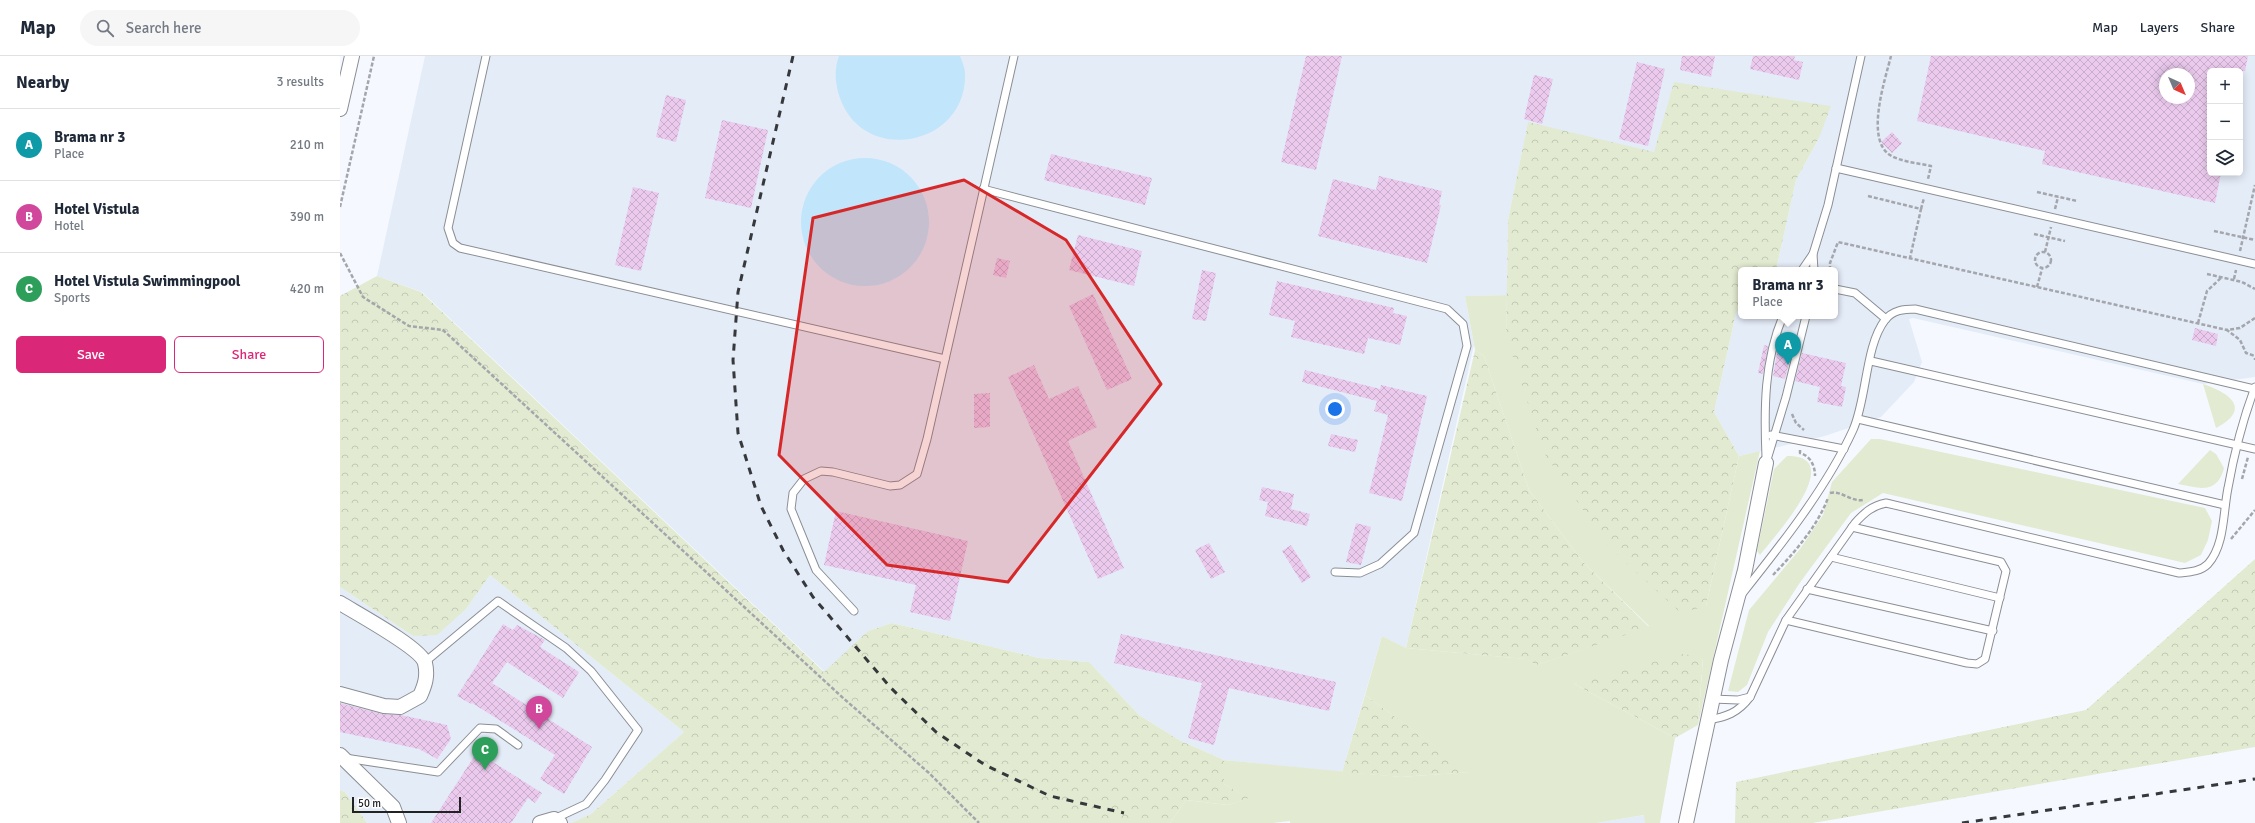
<!DOCTYPE html>
<meta charset="utf-8">
<style>
body{margin:0;font-family:Signika,sans-serif;background:#f6f6f7;color:#1f2937}
.controls{position:absolute;right:12px;top:12px;display:grid;overflow:hidden;border-radius:6px;box-shadow:0 2px 10px #0003}
.controls button{width:36px;height:36px;display:grid;place-items:center;padding:0;border:0;border-bottom:1px solid #e0e1e3;background:#fff;color:#1f2937;font:20px sans-serif}
.compass{position:absolute;left:1819px;top:12px;width:36px;height:36px;border-radius:50%;background:#fff;box-shadow:0 2px 10px #0003;rotate:136deg}
.scale{position:absolute;left:12px;bottom:10px;width:109px;box-sizing:border-box;padding-left:4px;border:2px solid #212224;border-top:0;font-size:11px;line-height:14px;white-space:nowrap;color:#212224;-webkit-text-stroke:3px #fff;paint-order:stroke}
.you{position:absolute;left:995px;top:353px;width:14px;height:14px;margin:-10px;border:3px solid #fff;border-radius:50%;background:#1a73e8;box-shadow:0 0 0 6px #1a73e833}
.badge{display:grid;place-items:center;width:26px;height:26px;border-radius:50%;background:#db2777;color:#fff;font-size:13px;font-weight:700}
.pin{position:absolute;translate:-50% -33px;filter:drop-shadow(0 1px 2px #0008)}
.pin::after{content:'';position:absolute;top:21px;width:14px;height:12px;background:inherit;clip-path:polygon(0 0,100% 0,50% 100%)}
.popup{position:absolute;left:1398px;top:211px;width:100px;height:52px;box-sizing:border-box;display:grid;place-content:center;border-radius:6px;background:#fff;filter:drop-shadow(0 1px 3px #0005);font-size:13px;white-space:nowrap;color:#747a83}
.popup b{font-size:15px;color:#1f2937}
.popup::after{content:'';position:absolute;left:50%;top:100%;margin-left:-8px;border:8px solid transparent;border-top-color:#fff}
.list{margin:0;padding:0;list-style:none}
h2{display:flex;justify-content:space-between;align-items:center;height:52px;margin:0;padding:0 16px;font-size:17px}
h2 small{font-size:13px;font-weight:400;color:#747a83}
.list li{display:grid;grid-template-columns:26px 1fr auto;gap:12px;align-items:center;box-sizing:border-box;height:72px;padding:0 16px;border-top:1px solid #e0e1e3}
.list b{display:block;font-size:15px;white-space:nowrap}
.list p{margin:0;font-size:13px;white-space:nowrap;color:#747a83}
.list em{font-size:13px;font-style:normal;color:#747a83}
.actions{display:flex;gap:8px;padding:12px 16px}
.actions a{flex:1;padding:9px 0;border:1px solid #db2777;border-radius:6px;text-align:center;font-size:14px;color:#db2777}
.actions .main{background:#db2777;color:#fff}
.icon{flex:none;width:22px;height:22px;fill:none;stroke:currentColor;stroke-width:2;stroke-linecap:round;stroke-linejoin:round}
.map{position:relative;flex:none;width:1915px;height:767px;overflow:hidden}
header{display:flex;align-items:center;gap:24px;box-sizing:border-box;height:56px;padding:0 20px;background:#fff;border-bottom:1px solid #e0e1e3}
header strong{font-size:19px}
nav{display:flex;gap:22px;margin-inline-start:auto;font-size:14px}
.search{width:280px;height:36px;background:#f6f6f7;display:flex;align-items:center;gap:10px;box-sizing:border-box;padding:0 14px;border-radius:22px;color:#747a83;font-size:15px}
main{display:flex}
aside{flex:1;background:#fff}
.map>svg:first-child{display:block}
.built{fill:#e4ecf8;fill-rule:evenodd}
.grass{fill:#e2ebd1}
.forest{fill:url(#forest-crowns)}
.water{fill:#c1e5fb}
.building{fill:url(#building-cross-hatch);fill-rule:evenodd}
.lines{fill:none;stroke-linecap:round;stroke-linejoin:round}
.lane-casing{stroke:#8b8f94;stroke-width:9}
.street-casing{stroke:#8b8f94;stroke-width:16}
.path{stroke:#a4a6ab;stroke-width:2.5;stroke-dasharray:4 2;stroke-linecap:butt}
.lane{stroke:#fff;stroke-width:7}
.street{stroke:#fff;stroke-width:14}
.rail{stroke:#37383b;stroke-width:3;stroke-dasharray:7 7;stroke-linecap:butt}
.marked{fill:#d62828;fill-opacity:0.2;stroke:#d62828;stroke-width:3;stroke-linejoin:round}
</style>
<header>
<strong>Map</strong>
<div class="search"><svg class="icon" aria-label="search" viewBox="0 0 24 24"><circle cx="10" cy="10" r="6"/><path d="M15 15l6 6"/></svg>Search here</div>
<nav><a>Map</a><a>Layers</a><a>Share</a></nav>
</header>
<main>
<aside>
<h2>Nearby<small>3 results</small></h2>
<ul class="list">
<li><span class="badge" style="background:#0f9aa8">A</span><div><b>Brama nr 3</b><p>Place</p></div><em>210 m</em></li>
<li><span class="badge" style="background:#d1479c">B</span><div><b>Hotel Vistula</b><p>Hotel</p></div><em>390 m</em></li>
<li><span class="badge" style="background:#2e9e5b">C</span><div><b>Hotel Vistula Swimmingpool</b><p>Sports</p></div><em>420 m</em></li>
</ul>
<div class="actions"><a class="main">Save</a><a>Share</a></div>
</aside>
<div class="map">
<svg width="1915" height="767" viewBox="0 0 1915 767">
<defs>
<pattern id="forest-crowns" width="20" height="18" patternUnits="userSpaceOnUse"><rect width="20" height="18" fill="#e2ebd1"/><path d="M2 6a3 3 0 1 1 6 0M12 15a3 3 0 1 1 6 0" fill="none" stroke="#c2c9b3"/></pattern>
<pattern id="building-cross-hatch" width="8" height="8" patternUnits="userSpaceOnUse"><rect width="8" height="8" fill="#ebcaee"/><path d="M0 0l8 8M0 8l8-8" fill="none" stroke="#c9adcc"/></pattern>
</defs>
<rect width="100%" height="100%" fill="#f5f9ff"/>
<!-- built -->
<g class="built">
<path d="M85 0H1915V321L1863 328 1573 262 1569 263 1582 306 1574 326 1541 361 1485 380 1399 400 1374 356 1396 257 1401 252V260H1495V214H1436L1456 124 1479 82 1314 97 1188 67 1168 164 1167 239 1125 240 1134 289 1066 592 1042 580 1002 716 884 704 839 684 799 659 749 606 699 602 552 567 528 575 485 616 82 236 37 220ZM1870 15H1900V117H1870ZM1825 18H1849V42H1825Z"/>
<path d="M150 519 344 676 251 758 231 767H27L5 736 0 734V531L73 580 126 553Z"/>
<path d="M1305 759V767H1257Z"/>
</g>
<!-- grass -->
<g class="grass">
<path d="M1167 239 1166 280 1366 550 1399 400 1420 395 1358 669 1363 602 1234 628 1335 682 1320 767H1305L1304 759 1257 767H950V765L933 767H830L846 744 888 749 908 742 884 728V704L1061 721 1130 716 1025 639 1042 580 1066 592 1186 603 1197 609 1309 570 1243 506 1189 434 1144 300 1135 294 1125 240Z"/>
<path d="M1863 328C1890 337 1912 353 1876 372Z"/>
<path d="M1531 383H1540L1865 452 1872 465 1868 484 1861 499 1845 507 1543 437 1511 457 1459 528 1428 576 1407 629 1398 636 1388 635 1409 554 1460 493 1483 459 1492 426Z"/>
<path d="M1870 394 1876 398 1884 412C1877 439 1859 432 1838 428Z"/>
<path d="M1447 400C1509 399 1434 481 1420 499L1417 495 1434 413Z"/>
</g>
<!-- forest -->
<g class="forest">
<path d="M1334 26 1491 50 1479 82 1456 124 1436 214H1401V252L1396 257 1374 356 1399 400 1366 550 1341 557 1267 489 1204 397 1166 280 1168 164 1188 66 1314 96Z"/>
<path d="M37 220 81 236 484 616 528 575 552 567 699 602 749 606 799 659 839 684 884 704V728L909 742 888 749 846 744 830 767H231L251 758 344 676 150 519 126 553 97 579 73 580 0 531V240Z"/>
<path d="M1135 294 1144 300 1189 434 1243 506 1309 571 1197 609 1185 603 1066 592Z"/>
<path d="M1915 503V691L1473 767H1395L1396 726 1746 654Z"/>
<path d="M1342 598 1363 601 1358 669 1335 682 1234 628Z"/>
<path d="M1025 639 1131 716 1061 721 1002 716Z"/>
<path d="M0 734 5 736 27 767H0Z"/>
</g>
<!-- water -->
<g class="water">
<path d="M499 0H620C622 5 625 12 625 18 627 90 524 110 500 42 495 28 494 13 499 0Z"/>
<circle cx="525" cy="166" r="64"/>
</g>
<!-- building -->
<g class="building">
<path d="M966 0H1002L976 114 941 106Z"/>
<path d="M1342 0H1375L1371 21 1340 14Z"/>
<path d="M1413 0H1455L1454 4 1463 6 1459 24 1410 13Z"/>
<path d="M1591 0H1908L1905 15H1870V117H1881L1875 147 1702 108 1705 95 1577 65ZM1825 18H1849V42H1825Z"/>
<path d="M1297 6 1325 13 1308 90 1279 83Z"/>
<path d="M1194 19 1213 23 1202 68 1184 63Z"/>
<path d="M326 39 346 44 336 86 316 81Z"/>
<path d="M382 64 428 74 411 152 365 142Z"/>
<path d="M1552 76 1562 87 1552 97 1541 86Z"/>
<path d="M711 98 812 122 805 149 704 124Z"/>
<path d="M1039 120 1102 135 1099 149H1101L1087 207 978 180 993 123 1036 134Z"/>
<path d="M293 131 319 137 301 215 275 209Z"/>
<path d="M738 179 802 195 794 230 729 214Z"/>
<path d="M657 202 670 205 666 222 653 219Z"/>
<path d="M862 214 876 217 866 265 852 263Z"/>
<path d="M937 225 1054 252 1053 257 1067 260 1060 289 1028 282 1024 298 951 281 955 265 929 259Z"/>
<path d="M753 238 792 323 767 334 729 250Z"/>
<path d="M1855 272 1878 278 1876 290 1852 284Z"/>
<path d="M1424 289 1428 290 1423 318 1418 317Z"/>
<path d="M1438 292 1452 295 1445 323 1433 320Z"/>
<path d="M1462 297 1506 307 1501 330 1506 331 1502 351 1477 346 1480 331 1455 325Z"/>
<path d="M694 309 709 343 738 330 757 371 728 385 784 512 758 523 668 321Z"/>
<path d="M965 314 1040 333 1041 329 1087 340 1062 445 1029 437 1048 359 1034 355 1037 345 962 326Z"/>
<path d="M650 337V371L634 372V338Z"/>
<path d="M991 378 1018 384 1015 396 988 390Z"/>
<path d="M922 431 954 438 951 453 970 458 967 470 925 460 928 446 919 444Z"/>
<path d="M496 455 628 485 610 565 570 556 576 529 484 509Z"/>
<path d="M1016 467 1031 471 1021 509 1006 506Z"/>
<path d="M869 487 885 516 871 523 855 494Z"/>
<path d="M951 489 971 521 962 527 942 495Z"/>
<path d="M163 568 173 574 177 569 205 584 200 591 239 616 223 642 167 606 152 627 252 691 224 738 200 723 215 699 132 647 131 648 117 640Z"/>
<path d="M781 578 996 626 989 655 889 632 874 689 848 682 862 627 774 607Z"/>
<path d="M0 647 42 658 61 659 107 669 111 683 97 703 79 693 0 676Z"/>
<path d="M137 696 202 737 195 747 188 742 171 767H91Z"/>
</g>
<g class="lines">
<!-- lane casing -->
<g class="lane-casing">
<g id="lane">
<path d="M146 0 108 172 113 187 120 192 605 303"/>
<path d="M1496 112 1915 208"/>
<path d="M643 133 1107 253 1123 268 1127 290 1074 477 1040 508 1020 517 995 516"/>
<path d="M1473 198 1474 214"/>
<path d="M1462 214 1473 198 1488 149 1521 0"/>
<path d="M1495 233 1515 237 1546 263"/>
<path d="M1531 305 1915 393"/>
<path d="M1518 363 1885 449"/>
<path d="M1431 379 1504 393"/>
<path d="M1426 401C1424 353 1424 305 1443 260"/>
<path d="M1426 407 1446 341 1466 260"/>
<path d="M1491 501 1660 542"/>
<path d="M1467 533 1653 575"/>
<path d="M1402 538C1441 489 1487 431 1513 374 1527 343 1525 290 1545 264 1553 254 1564 253 1575 253L1914 333"/>
<path d="M514 555 476 514 451 453 453 437 464 423 481 415 493 416 550 430 560 429 577 418 587 383 674 0"/>
<path d="M1446 564 1627 607 1637 608 1645 603 1666 515 1661 506 1512 471"/>
<path d="M85 606 158 545 226 592 251 615 298 674 265 724 246 748 214 763"/>
<path d="M1372 643 1398 644 1410 641"/>
<path d="M1368 664C1386 661 1398 657 1410 641L1446 564 1515 467C1525 456 1532 450 1546 447L1839 517C1849 516 1860 516 1868 508 1885 489 1883 456 1888 432 1894 398 1903 363 1915 331"/>
<path d="M5 702 98 716 140 672 156 673 178 689"/>
</g>
</g>
<!-- street casing -->
<g class="street-casing">
<g id="street">
<path d="M0 53 12 0"/>
<path d="M0 547C16 557 81 592 85 607 88 620 85 629 80 640L60 651 44 650 0 638"/>
<path d="M0 699 53 751 59 767"/>
<path d="M200 767 214 763 220 767"/>
<path d="M1346 767 1381 604 1405 514 1426 407"/>
</g>
</g>
<!-- path -->
<g class="path">
<path d="M1551 0C1545 24 1525 83 1550 99 1561 106 1578 107 1591 110L1588 123"/>
<path d="M1697 136 1737 145"/>
<path d="M1528 140 1581 153 1570 202"/>
<path d="M0 151 34 0"/>
<path d="M1581 153 1584 142"/>
<path d="M1715 153 1718 141"/>
<path d="M1874 175 1915 184"/>
<path d="M1694 178 1725 185"/>
<path d="M1900 195 1915 129"/>
<circle cx="1703" cy="204" r="8"/>
<path d="M1705 196 1711 171"/>
<path d="M0 197 23 241 69 270 103 274 502 641 589 717 639 767"/>
<path d="M1490 214V207L1498 186 1887 274"/>
<path d="M1867 218 1902 226 1915 233"/>
<path d="M1894 223 1896 214"/>
<path d="M1697 231 1702 213"/>
<path d="M1915 262 1900 272 1887 274 1900 284 1906 297 1915 300"/>
<path d="M1858 267 1867 235 1882 221"/>
<path d="M1915 302V304"/>
<path d="M1452 358 1456 367 1464 374"/>
<path d="M1460 394V397C1470 400 1475 409 1475 420"/>
<path d="M1902 423 1908 401"/>
<path d="M1490 437C1501 434 1511 446 1523 444"/>
<path d="M1891 483 1915 454"/>
<path d="M1433 519C1454 497 1477 471 1488 442"/>
</g>
<!-- lane -->
<use href="#lane" class="lane"/>
<!-- street -->
<use href="#street" class="street"/>
<!-- rail -->
<g class="rail">
<path d="M453 0 398 236 393 304 398 377 421 450 443 494 473 541 551 632 596 676 645 709 710 740 784 757"/>
<path d="M1622 767 1915 723"/>
</g>
</g>
<!-- marked area -->
<path class="marked" d="M624 124 726 184 821 328 668 526 547 509 439 399 473 162Z"/>
</svg>
<div class="controls">
<button>+</button>
<button>−</button>
<button><svg class="icon" aria-label="layers" viewBox="0 0 24 24"><path d="M12 4l9 5-9 5-9-5zM3 14l9 5 9-5"/></svg></button>
</div>
<svg class="compass" viewBox="-18 -18 36 36"><path d="M0-13l5 13h-10z" fill="#e53935"/><path d="M0 13l5-13h-10z" fill="#747a83"/></svg>
<div class="scale">50 m</div>
<div class="you"></div>
<div class="pin badge" style="left:1448px;top:309px;background:#0f9aa8">A</div>
<div class="popup"><b>Brama nr 3</b>Place</div>
<div class="pin badge" style="left:199px;top:673px;background:#d1479c">B</div>
<div class="pin badge" style="left:145px;top:714px;background:#2e9e5b">C</div>
</div>
</main>
